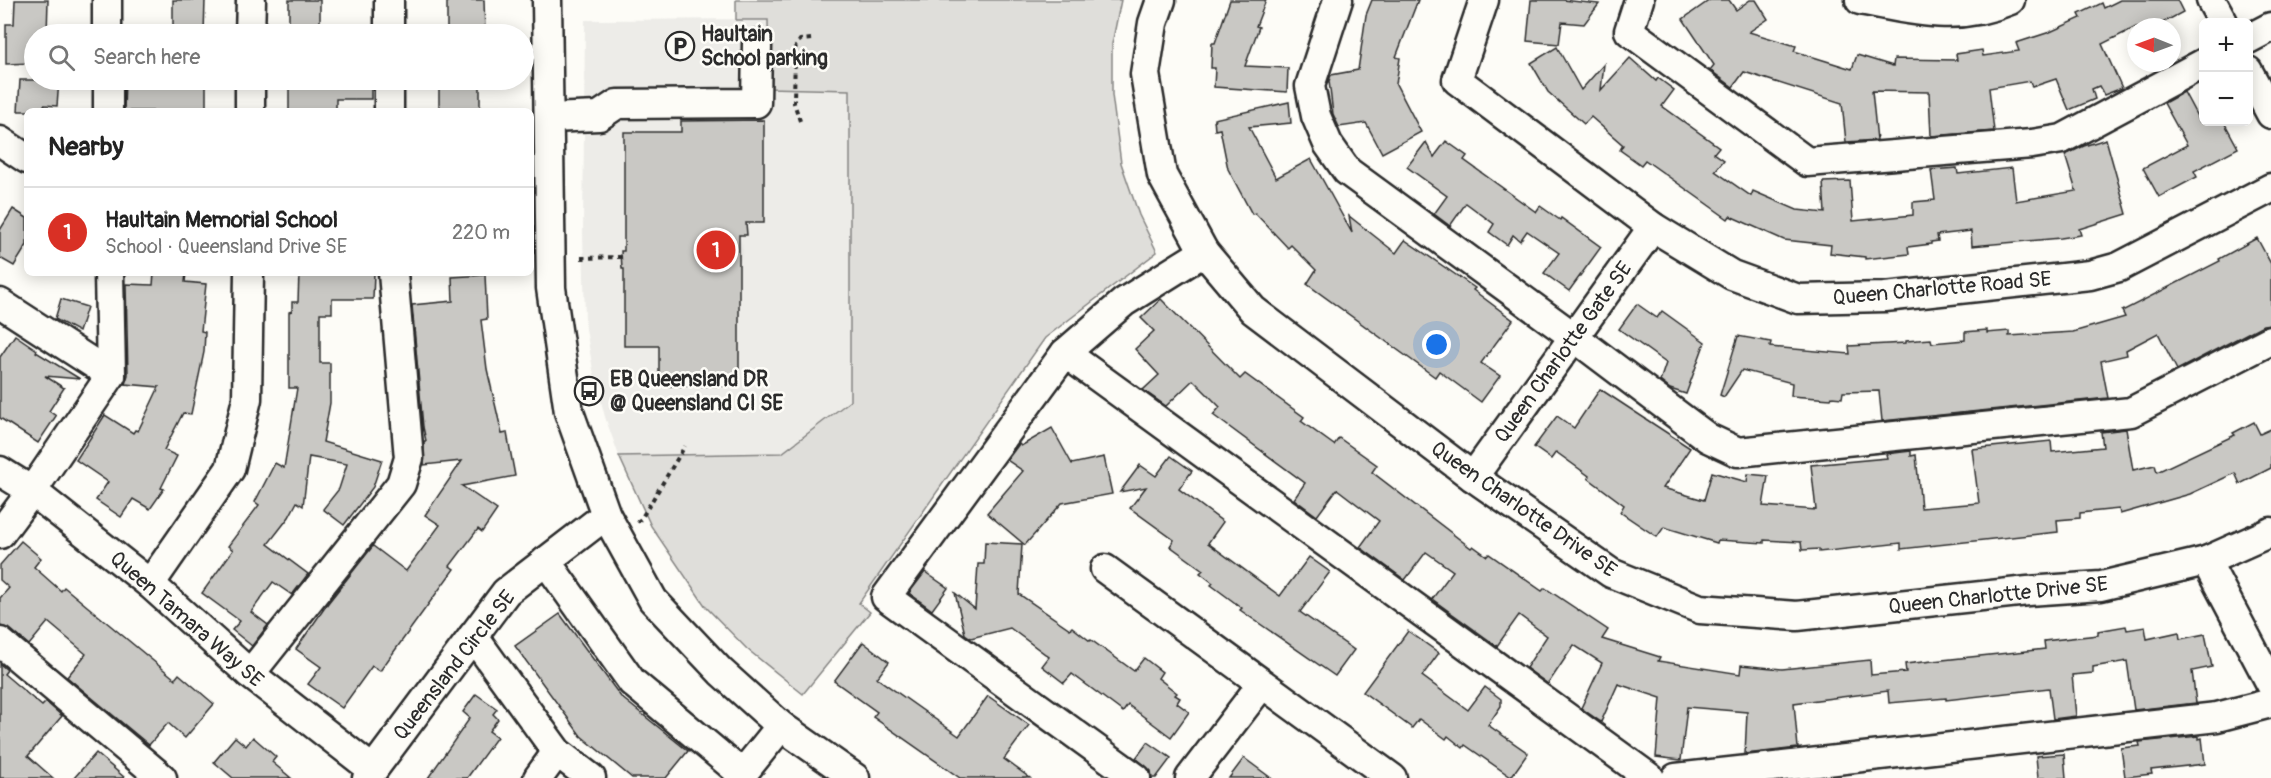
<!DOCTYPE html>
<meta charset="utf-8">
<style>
body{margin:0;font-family:Pangolin,sans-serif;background:#f6f6f6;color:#222}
.controls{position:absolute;right:18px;top:18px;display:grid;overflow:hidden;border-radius:9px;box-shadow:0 3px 15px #0003}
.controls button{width:54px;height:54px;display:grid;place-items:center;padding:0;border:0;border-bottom:2px solid #e0e0e0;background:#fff;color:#222;font:30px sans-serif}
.compass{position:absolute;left:2127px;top:18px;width:54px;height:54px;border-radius:50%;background:#fff;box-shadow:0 3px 15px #0003;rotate:271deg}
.you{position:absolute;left:1437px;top:345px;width:21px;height:21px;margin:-15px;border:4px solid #fff;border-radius:50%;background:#1a73e8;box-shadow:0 0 0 9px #1a73e833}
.badge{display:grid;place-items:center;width:39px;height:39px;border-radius:50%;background:#d93025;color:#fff;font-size:20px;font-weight:700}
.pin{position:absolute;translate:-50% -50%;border:3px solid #fff;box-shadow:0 2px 6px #0006}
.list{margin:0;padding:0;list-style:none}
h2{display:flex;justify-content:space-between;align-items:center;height:78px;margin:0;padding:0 24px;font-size:26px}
h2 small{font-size:20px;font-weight:400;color:#767676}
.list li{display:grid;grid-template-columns:39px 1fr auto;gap:18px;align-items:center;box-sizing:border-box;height:90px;padding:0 24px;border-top:2px solid #e0e0e0}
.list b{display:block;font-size:22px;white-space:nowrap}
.list p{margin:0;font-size:20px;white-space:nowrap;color:#767676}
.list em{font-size:20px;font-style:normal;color:#767676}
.icon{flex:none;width:33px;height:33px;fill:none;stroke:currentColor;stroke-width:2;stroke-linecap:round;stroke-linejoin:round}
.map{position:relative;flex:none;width:2271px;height:778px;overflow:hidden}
.search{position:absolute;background:#fff;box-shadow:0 3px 15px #0003;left:24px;top:24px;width:510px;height:66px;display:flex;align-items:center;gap:15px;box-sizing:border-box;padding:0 21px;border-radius:33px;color:#767676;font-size:22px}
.panel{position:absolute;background:#fff;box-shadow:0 3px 15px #0003;left:24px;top:108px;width:510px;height:168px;border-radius:9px}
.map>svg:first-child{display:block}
.built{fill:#edece8}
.green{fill:#dfdeda;stroke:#858482;stroke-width:1.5}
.building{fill:#c9c8c4;stroke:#2b2b2b;stroke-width:1.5}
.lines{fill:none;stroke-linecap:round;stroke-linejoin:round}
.minor-casing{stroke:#2b2b2b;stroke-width:33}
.path{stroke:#2b2b2b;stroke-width:4;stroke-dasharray:4.5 4.5;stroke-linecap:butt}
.minor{stroke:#fdfcf7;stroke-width:28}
.labels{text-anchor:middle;stroke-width:5;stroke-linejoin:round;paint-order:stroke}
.poi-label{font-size:21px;font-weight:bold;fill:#2b2b2b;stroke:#fdfcf7;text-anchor:start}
.street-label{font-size:21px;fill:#2b2b2b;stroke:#fdfcf7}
</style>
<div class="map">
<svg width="2271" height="778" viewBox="0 0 2271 778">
<rect width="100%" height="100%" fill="#fdfcf7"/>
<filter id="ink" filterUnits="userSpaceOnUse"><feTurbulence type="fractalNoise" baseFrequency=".0167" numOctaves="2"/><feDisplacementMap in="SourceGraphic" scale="12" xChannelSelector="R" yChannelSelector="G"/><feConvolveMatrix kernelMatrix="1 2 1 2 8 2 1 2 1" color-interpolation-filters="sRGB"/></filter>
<g filter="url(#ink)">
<!-- built -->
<path class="built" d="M768 19 850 89V402L782 453 619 456 605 417 593 370 585 323 583 232 585 20Z"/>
<!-- green -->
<path class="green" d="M736 0H1121L1112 44V95L1121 163 1139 215 1157 252 1045 338 859 603 870 612 803 694 747 649 706 607 651 526 619 456 782 453 850 401V90L769 88 768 20H736Z"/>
<!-- building -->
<g class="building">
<path d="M15 0H48L47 34H34V63L6 64V24H14Z"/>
<path d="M173 0H205L204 32H173Z"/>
<rect x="289" y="0" width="31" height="34"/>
<path d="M447 0H484L485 34H447Z"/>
<path d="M1230 0H1266L1256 26 1259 27 1245 66 1288 68 1287 92 1214 87 1215 68H1211L1212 43H1215Z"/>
<path d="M1372 0H1418L1396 57 1400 58 1396 84 1421 132 1382 153 1366 123 1339 127 1333 114 1329 81 1331 75 1358 70 1366 15Z"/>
<path d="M1531 0H1563L1599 4 1584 24 1562 22 1559 44 1527 41Z"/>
<path d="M1710 0H1729L1736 10 1750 0H1756L1768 19 1749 32 1796 46 1794 51 1852 69 1857 55 1893 66 1894 59 1957 60 1956 54 1982 50 1983 56 2019 51 2016 43 2050 32 2081 18 2079 14 2102 3 2104 8 2120 0H2177L2183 12 2155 27H2136L2102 44 2122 88 2104 95 2099 86 2092 89 2095 99 2069 110 2056 79 2032 87 2030 81 1989 88 1994 131 1931 136 1929 92 1872 91 1877 140 1846 142 1842 103 1744 72 1733 87 1710 70 1714 65 1683 19Z"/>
<path d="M1557 47 1581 90 1604 64 1601 90 1630 58 1656 81 1658 78 1674 90 1662 106 1719 147 1714 153 1724 160 1715 171 1751 196 1753 191 1797 210 1825 213 1823 182 1850 181 1853 221 1913 215V202L1935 200 1931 170 1957 168 1958 174 2012 168 2016 201 2076 191 2065 155 2084 146 2106 139 2127 214 2079 229 2081 235 2061 238 1972 246 1971 231 1937 235 1938 241 1931 242V244L1908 247 1909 254 1865 259V257L1830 253 1831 245 1784 240 1730 216 1728 219 1645 160 1641 165 1620 150 1623 145 1591 117 1584 124 1548 92 1531 63Z"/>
<path d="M20 80H59L57 106 44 105 43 111H18Z"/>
<path d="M125 80H206V111H124Z"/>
<path d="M309 80H371V99H336V111H289V82L309 83Z"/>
<path d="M439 80H470V84H480V109H439Z"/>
<path d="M2184 92 2200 122H2224L2238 148 2194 171 2197 177 2159 197 2143 168 2187 145 2164 103Z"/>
<path d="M1289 102 1291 123 1249 127 1276 178 1311 159 1352 233 1349 216 1396 253 1405 240 1475 288 1473 290 1513 320 1481 363 1500 376 1481 402 1439 371 1435 377 1307 284 1316 270 1291 245 1288 248 1255 213 1252 214 1228 169 1220 129 1215 130 1214 119Z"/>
<path d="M764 120V223H746L747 235H739V386H659V346H624V269H622L621 251H624V132H681V121Z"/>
<path d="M1446 141 1467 156 1464 160 1536 212 1540 206 1560 220 1561 218 1601 247 1569 291 1544 273 1559 253 1527 231 1520 241 1513 235 1507 245 1489 232 1494 224 1466 203 1450 226 1434 214 1447 196 1407 167 1426 142 1434 157Z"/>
<path d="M13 209 27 218V245L14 266 0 258V230Z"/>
<path d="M2257 238 2271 264V324L2263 325 2177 370 2158 333 2126 350 2127 355 2101 361 2108 398 1882 421 1879 391 1843 392 1842 398 1832 397 1831 399 1791 396 1792 383 1742 370 1724 397 1720 395 1738 336 1771 342 1770 347 1850 354 1849 346 1906 343V341L1931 339 1932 343 1965 340V332L1987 330V333L2009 331V336L2073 332 2125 317 2122 311 2220 261 2219 259Z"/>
<path d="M154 273H186L185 282 206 284 201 331 205 332 204 352 191 414 183 413 164 450 177 456 161 488 164 489 150 509 133 499 121 517 96 500 108 482 76 460 105 415 133 433 135 430 138 431 159 387 125 384 128 375 126 284 153 285Z"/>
<path d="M299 273H374L373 299H332V313H320V363H330V403L323 442 382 460 373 487 344 525 323 509 339 489 347 464 309 457 303 506 297 502 289 517 268 544 308 574 292 595 273 582 251 612 268 625 252 646 232 630 240 621 202 593 233 550 228 546 259 505 255 502 275 463 284 468 297 388H289V312L292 311V302H298Z"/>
<path d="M485 275 487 319 481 320 487 369 502 434 507 433 515 476 462 486 497 510 482 532 478 529 450 566 454 569 380 671 372 666 342 708 308 684 321 667 296 649 328 603 373 546 406 571 440 525 425 515 462 461 424 465V441H426L423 427 412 305 453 301 452 277Z"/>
<path d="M61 299 87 307 79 332 55 319Z"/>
<path d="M1161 299 1240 379 1245 374 1304 417 1301 421 1334 445 1339 438 1377 465 1372 472 1471 548 1473 546 1487 556 1489 554 1542 591 1545 588 1608 630 1602 639 1660 657 1658 661 1740 674 1741 665 1782 669 1870 660 1871 675 1906 672 1905 664 2045 649 2044 641 2098 635V631L2126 626 2127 630 2145 627 2147 639 2179 632 2180 639 2205 634 2212 667 2192 671 2196 703 2134 710 2127 661 2093 667V673L2072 675 2076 716 2053 719 2049 688 1946 700V698L1889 703 1888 691 1794 703 1798 748 1745 754 1747 712 1687 707 1681 760 1656 757 1661 698 1618 684 1601 722 1581 708 1602 663 1574 645 1548 684 1526 668 1547 636 1519 615 1497 646 1432 599 1453 571 1426 552 1405 580 1360 547 1379 521 1337 489 1317 516 1294 499 1305 483 1213 415 1220 407 1193 380 1166 406 1143 390 1159 375 1135 349 1154 331 1141 318Z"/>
<path d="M1637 304 1657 318 1662 311 1705 342 1686 394 1670 389 1660 381 1666 363 1619 329Z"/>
<path d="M15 335 37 350 36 352 80 379 45 376 64 388 49 411 56 416 38 443 0 418V357Z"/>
<path d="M1600 389 1690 448 1663 488 1704 500 1712 472 1747 482 1748 474 1768 476 1763 506 1816 510 1811 465 1887 458 1886 454 1911 451V456L1916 455 1921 508 1979 503 1972 449 2051 441 2052 452 2103 447 2101 432 2126 429 2133 470 2155 465 2157 472 2235 435 2233 433 2254 422 2260 434 2271 429V468L2240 484 2235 473 2190 494 2120 514 2119 509 2080 513V518L2057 520 2058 532 1901 549V543L1819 552V549L1802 550 1801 542 1764 540V543L1718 540 1717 543 1664 527 1657 537 1620 512 1624 505 1588 478 1589 476 1556 452 1551 459 1534 447 1557 416 1574 428Z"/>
<path d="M1052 428 1072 464 1104 457 1112 494 1062 503 1025 545 987 513 1023 471 1007 460 1019 444 1021 446Z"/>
<path d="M1171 456 1192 471 1179 489 1223 522 1208 543 1280 596 1309 557 1330 572 1300 612 1354 650 1335 676 1240 610 1242 608 1211 585 1213 583 1200 573 1203 570 1170 546 1174 540 1130 508 1146 487 1120 492 1140 465 1156 476Z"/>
<path d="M21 541 41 558 34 567 61 591 64 587 175 679 179 674 214 704 185 738 168 723 149 745 67 677 86 654 48 622 29 645 10 629 0 626V598L9 588 0 580V565Z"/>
<path d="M985 542 1022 544 1019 594 1070 629 1072 627 1090 641 1091 640 1134 671 1144 658 1162 672 1158 678 1177 693 1175 695 1180 698 1177 703 1189 712 1171 737 1128 705 1123 712 1072 674 1064 683 1042 666 1049 657 1010 628 971 638 965 634 955 593 975 609 978 564H984Z"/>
<path d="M925 572 948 588 932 610 909 593Z"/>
<path d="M560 614 621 697 688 751 666 778H632L581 736 515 646Z"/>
<path d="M1408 631 1439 653 1422 676 1468 710 1485 687 1501 699V706L1488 725 1528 753 1511 777 1465 745 1463 748 1448 736 1446 739 1419 719 1412 728 1363 692Z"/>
<path d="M863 642 889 662 877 678 959 736 988 696 1029 725 1004 759 1030 778H960L873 717 877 712 834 681Z"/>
<path d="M0 664 7 670 4 674 42 706 46 702 62 716 28 756 53 778H0Z"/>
<path d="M476 694 497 709 493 714 498 719 489 731 497 737 467 778H428L470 718 463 712Z"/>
<path d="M2199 736V739L2202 738 2205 764 2151 770 2152 774 2125 777 2121 748 2140 746 2139 742Z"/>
<path d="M235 737 246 746 253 737 276 757 272 762 291 778H233L214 762Z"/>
<path d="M1148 742 1171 758 1156 778H1152L1151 771 1136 758Z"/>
<path d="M96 753 125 778H74Z"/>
<path d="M2064 754 2066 778H2038L2036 756Z"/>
<path d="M1244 758 1271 778H1229Z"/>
</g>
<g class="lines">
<!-- minor casing -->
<g class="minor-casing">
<g id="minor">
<path d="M107 0V34"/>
<path d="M389 0V34"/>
<path d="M547 0 551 288 569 412 606 515 653 600 721 672 781 726 855 778"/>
<path d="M1161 0 1153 23 1145 74 1162 175 1204 252 1253 310 1473 477 1611 573 1700 609 1797 616 2028 591 2101 586 2206 561 2271 532"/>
<path d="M1338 0 1310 86 1316 116 1328 144 1347 171 1574 337 1708 438 1738 452 2131 412 2271 340"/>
<path d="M1484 0 1457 80 1653 227 1732 275 1798 299 1885 297 2090 275 2119 267 2271 188"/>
<path d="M1639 0 1629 31 1807 162 2032 144 2062 139 2204 63"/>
<path d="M1860 0C1914 10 1956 23 2010 0"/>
<path d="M2211 0 2223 22"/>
<path d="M250 34 251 0"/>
<path d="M2248 39 2271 27"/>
<path d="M2248 71 2271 114"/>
<path d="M108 80V111"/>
<path d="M389 80V111"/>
<path d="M250 111V80"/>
<path d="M549 118 599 116 617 104 756 103 757 44"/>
<path d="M0 141 27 159"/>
<path d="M0 303 111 375"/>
<path d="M1065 353 1650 778"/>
<path d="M0 471 32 491 150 584 250 674 373 770"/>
<path d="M1473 477 1653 227"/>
<path d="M0 534 32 491 111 375 109 273"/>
<path d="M546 561 632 682 742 774"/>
<path d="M2206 561 2271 684"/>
<path d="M1105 569 1392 778"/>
<path d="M150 584 230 469 247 399 249 273"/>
<path d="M473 636 557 752 591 778"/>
<path d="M0 642 162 778"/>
<path d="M250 674 401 484 409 458 393 273"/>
<path d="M367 778 506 592 606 515"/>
<path d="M538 778 557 752"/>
<path d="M739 778 781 726"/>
<path d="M1136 778 886 597 1065 353 1124 302 1204 252"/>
<path d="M1190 778 1262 684"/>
<path d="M1676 778 2217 717 2271 703"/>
</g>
</g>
<!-- path -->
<g class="path">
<path d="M800 121 794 103 795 48 800 40 812 39"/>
<path d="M581 258 621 257"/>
<path d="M637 522 641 519 685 446"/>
</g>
<!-- minor -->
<use href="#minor" class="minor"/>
</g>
</g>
<!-- icons -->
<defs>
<g id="parking-ring" transform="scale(1.5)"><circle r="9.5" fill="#fdfcf7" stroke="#2b2b2b" stroke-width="1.5"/><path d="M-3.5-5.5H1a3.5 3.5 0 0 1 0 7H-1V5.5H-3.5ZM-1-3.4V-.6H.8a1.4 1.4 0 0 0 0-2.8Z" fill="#2b2b2b"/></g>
<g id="bus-ring" transform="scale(1.5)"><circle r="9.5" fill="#fdfcf7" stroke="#2b2b2b" stroke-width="1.5"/><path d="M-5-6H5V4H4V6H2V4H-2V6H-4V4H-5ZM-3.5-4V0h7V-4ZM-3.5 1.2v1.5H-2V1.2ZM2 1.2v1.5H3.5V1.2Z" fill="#2b2b2b"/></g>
</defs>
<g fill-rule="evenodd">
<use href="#parking-ring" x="680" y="46"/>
<use href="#bus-ring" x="589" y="391"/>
</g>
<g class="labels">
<!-- poi labels -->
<g class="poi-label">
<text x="701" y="41">Haultain<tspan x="701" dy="24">School parking</tspan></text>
<text x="610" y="386">EB Queensland DR<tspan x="610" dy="24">@ Queensland CI SE</tspan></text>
</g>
<!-- street labels -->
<g class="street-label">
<text transform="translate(1942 288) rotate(-5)" y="7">Queen Charlotte Road SE</text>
<text transform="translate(1563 352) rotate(-54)" y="7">Queen Charlotte Gate SE</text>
<text transform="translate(1524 509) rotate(35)" y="7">Queen Charlotte Drive SE</text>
<text transform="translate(1998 595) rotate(-6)" y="7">Queen Charlotte Drive SE</text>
<text transform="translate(187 619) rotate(41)" y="7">Queen Tamara Way SE</text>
<text transform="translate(454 665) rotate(-52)" y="7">Queensland Circle SE</text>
</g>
</g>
</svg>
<div class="controls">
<button>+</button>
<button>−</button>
</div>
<svg class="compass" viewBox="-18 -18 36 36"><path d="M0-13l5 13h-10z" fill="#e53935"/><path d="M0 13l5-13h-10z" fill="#767676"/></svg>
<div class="you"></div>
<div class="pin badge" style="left:716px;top:250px">1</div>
<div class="search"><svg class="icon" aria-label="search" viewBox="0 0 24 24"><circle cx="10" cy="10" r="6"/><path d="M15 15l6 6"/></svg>Search here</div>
<section class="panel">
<h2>Nearby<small></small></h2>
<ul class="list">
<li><span class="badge">1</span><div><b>Haultain Memorial School</b><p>School · Queensland Drive SE</p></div><em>220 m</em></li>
</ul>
</section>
</div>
